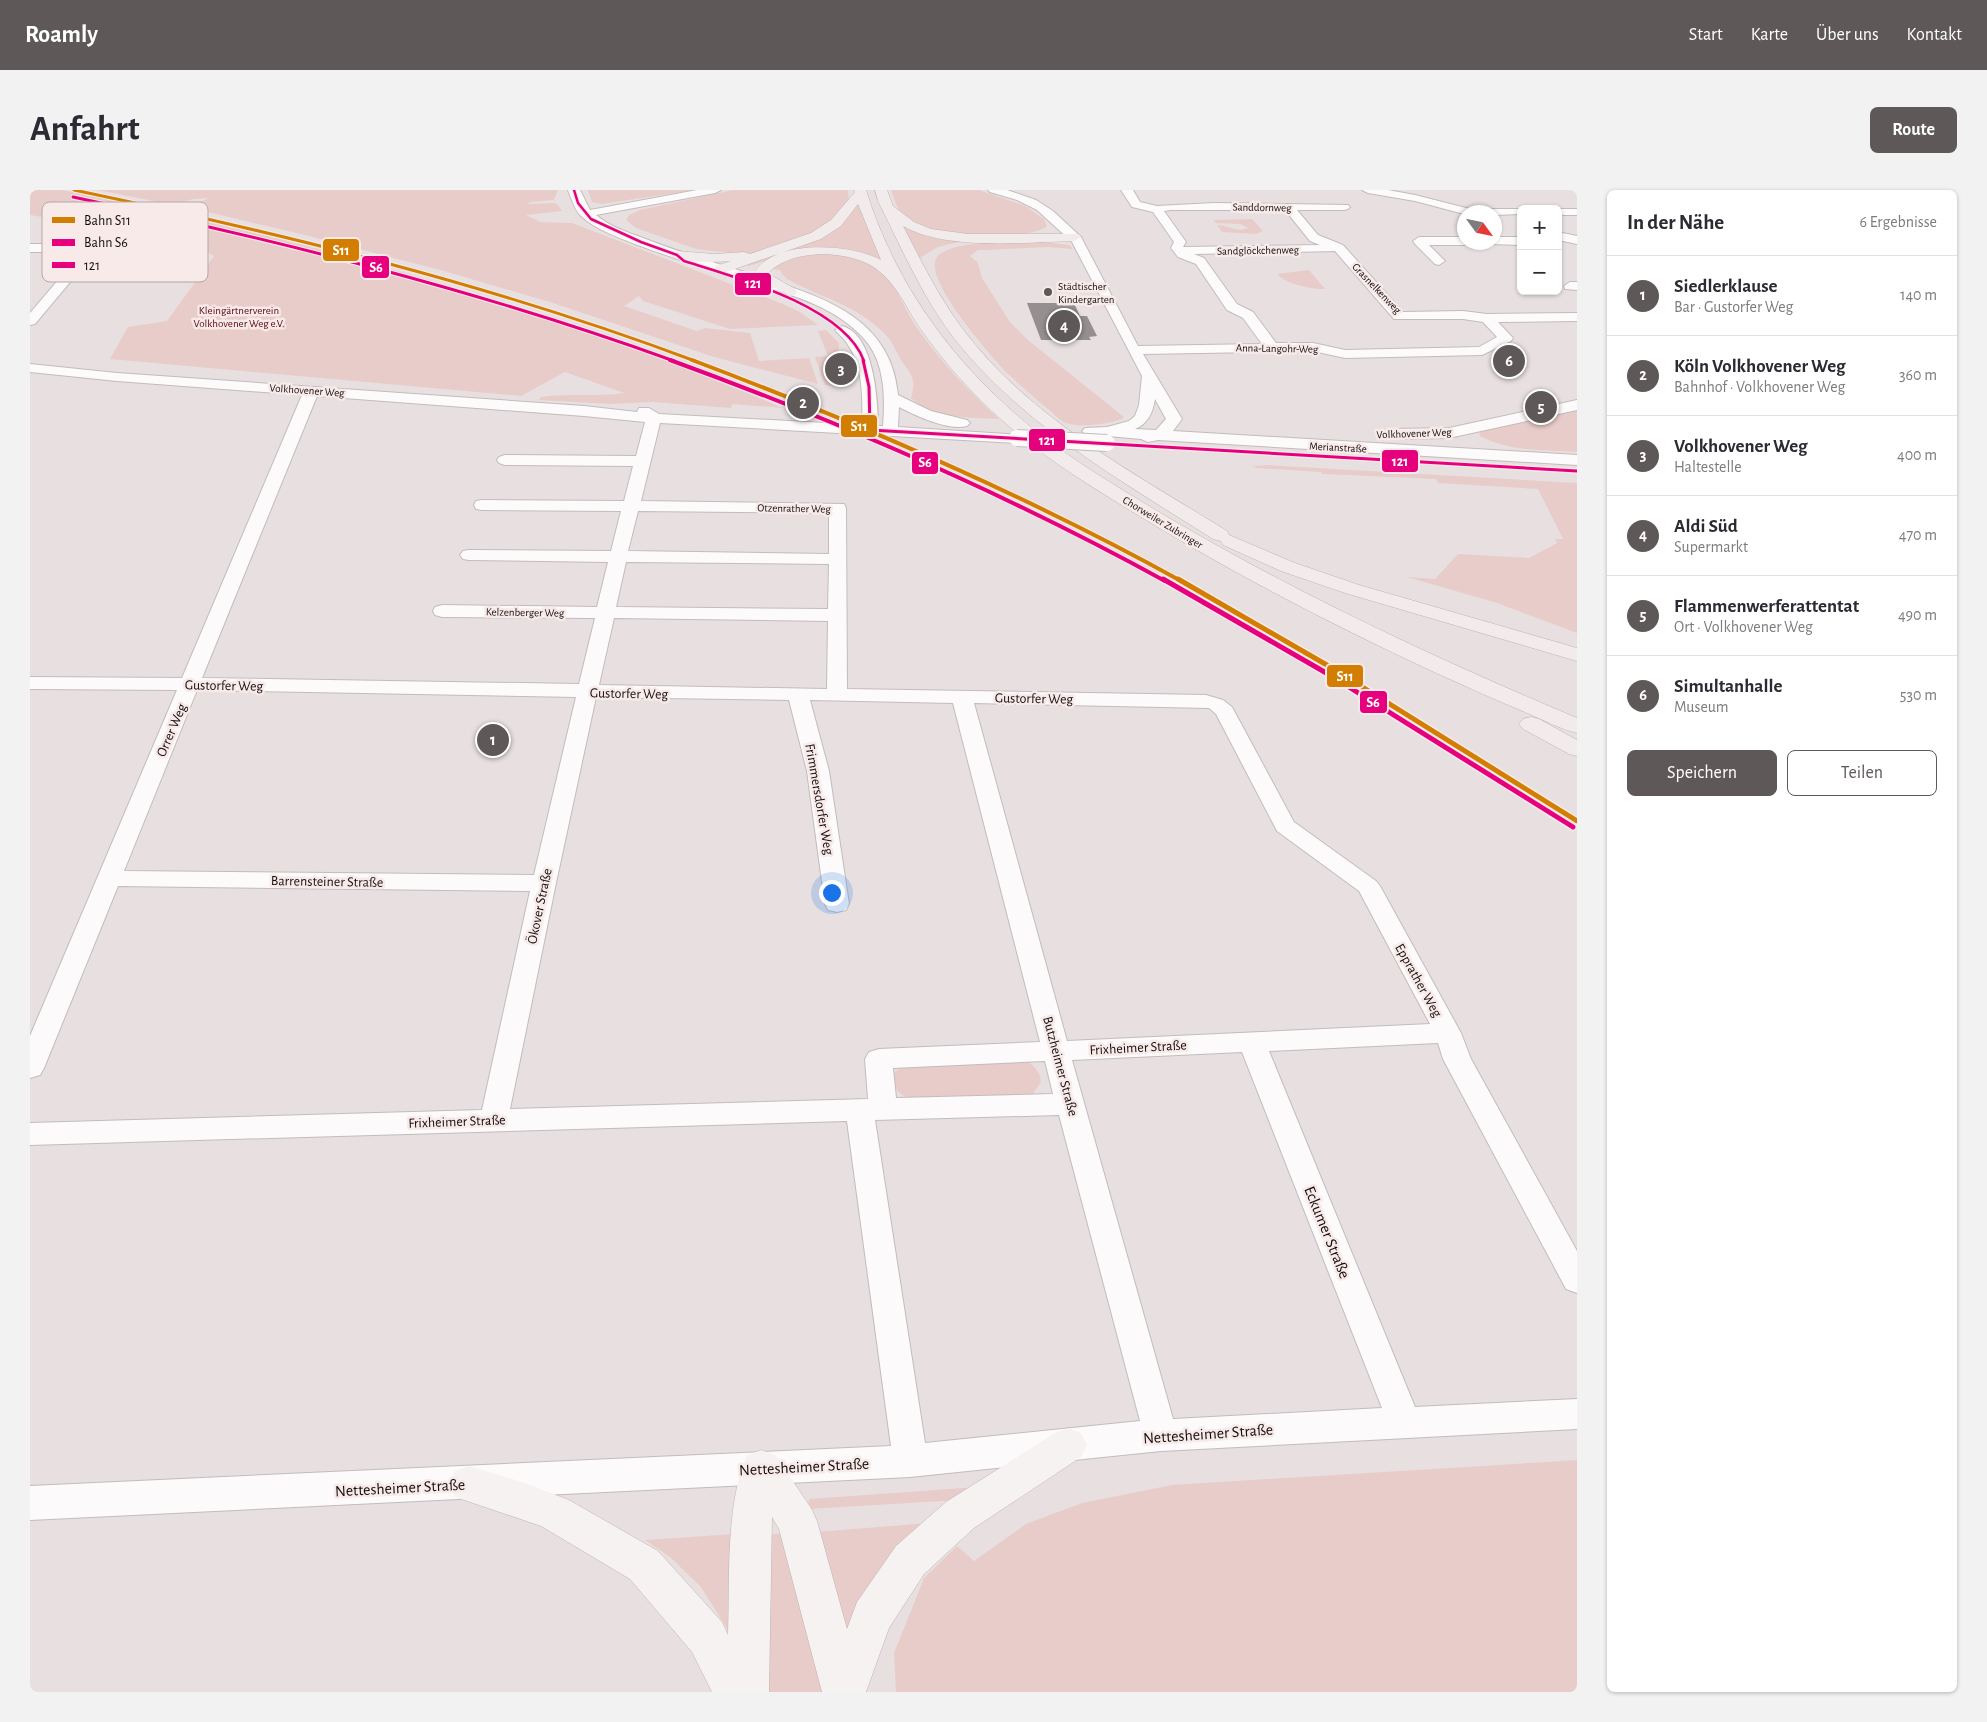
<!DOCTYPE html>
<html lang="de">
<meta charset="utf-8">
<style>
body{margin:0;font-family:"Alegreya Sans",sans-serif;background:#f2f2f3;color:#2b2b33}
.controls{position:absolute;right:15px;top:15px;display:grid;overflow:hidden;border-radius:8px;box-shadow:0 1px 4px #0004}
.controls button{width:45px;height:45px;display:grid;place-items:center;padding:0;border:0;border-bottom:1px solid #e1e1e2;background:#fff;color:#2b2b33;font:25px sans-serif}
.compass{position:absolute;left:1427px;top:15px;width:45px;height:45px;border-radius:50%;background:#fff;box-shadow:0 1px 4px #0004;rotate:123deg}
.you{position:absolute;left:801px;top:702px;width:18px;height:18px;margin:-12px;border:4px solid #fff;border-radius:50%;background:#1a73e8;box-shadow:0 0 0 8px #1a73e833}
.badge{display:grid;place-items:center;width:32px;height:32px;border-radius:50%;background:#5e5858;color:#fff;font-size:16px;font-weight:700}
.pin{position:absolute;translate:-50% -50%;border:2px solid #fff;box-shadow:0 1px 5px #0006}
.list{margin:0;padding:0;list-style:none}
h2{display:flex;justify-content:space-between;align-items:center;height:65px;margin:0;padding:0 20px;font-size:21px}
h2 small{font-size:16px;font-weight:400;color:#7c7c81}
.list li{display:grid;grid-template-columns:32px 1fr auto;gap:15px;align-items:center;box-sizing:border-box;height:80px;padding:0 20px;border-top:1px solid #e1e1e2}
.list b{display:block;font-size:19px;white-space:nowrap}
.list p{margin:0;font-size:16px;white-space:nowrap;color:#7c7c81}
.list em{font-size:16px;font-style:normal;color:#7c7c81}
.actions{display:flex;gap:10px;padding:15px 20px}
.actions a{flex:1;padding:11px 0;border:1px solid #5e5858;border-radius:8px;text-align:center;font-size:18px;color:#5e5858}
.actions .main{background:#5e5858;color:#fff}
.map{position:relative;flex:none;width:1547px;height:1502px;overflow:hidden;border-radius:8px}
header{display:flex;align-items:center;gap:30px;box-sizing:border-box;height:70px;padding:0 25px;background:#5e5858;color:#fff}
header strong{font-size:24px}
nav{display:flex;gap:28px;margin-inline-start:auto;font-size:18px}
.intro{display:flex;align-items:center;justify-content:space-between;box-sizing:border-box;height:120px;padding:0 30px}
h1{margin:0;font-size:35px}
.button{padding:12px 22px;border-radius:8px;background:#5e5858;color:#fff;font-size:18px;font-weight:700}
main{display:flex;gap:30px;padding:0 30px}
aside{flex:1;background:#fff;border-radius:8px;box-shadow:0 1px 4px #0004}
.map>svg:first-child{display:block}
.green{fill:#e8ccc9}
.building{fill:#958f8f}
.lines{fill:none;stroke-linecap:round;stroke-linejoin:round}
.minor-casing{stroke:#c2bcbc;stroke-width:2}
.major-casing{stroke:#beb3b3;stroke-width:1}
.highway-casing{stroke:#beb3b3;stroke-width:1}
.minor{fill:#fcfafa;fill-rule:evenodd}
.major{fill:#f6f2f1;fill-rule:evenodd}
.highway{fill:#f2ebeb;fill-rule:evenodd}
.minor-bridge-casing{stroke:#c2bcbc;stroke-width:18;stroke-linecap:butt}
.minor-bridge{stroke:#fcfafa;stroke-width:16}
.bus-1-far1-casing{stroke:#f8eae9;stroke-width:4.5}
.bus-1-casing{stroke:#f8eae9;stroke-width:5.5}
.bus-1-far1{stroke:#e5007d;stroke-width:2.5}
.bus-1{stroke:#e5007d;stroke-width:3}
.rail-1-far2-casing{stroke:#f8eae9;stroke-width:5}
.rail-1-far1-casing{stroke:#f8eae9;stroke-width:6}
.rail-1-casing{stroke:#f8eae9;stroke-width:8}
.rail-2-far2-casing{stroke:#f8eae9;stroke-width:5}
.rail-2-far1-casing{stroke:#f8eae9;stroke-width:6}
.rail-2-casing{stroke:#f8eae9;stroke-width:8}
.rail-1-far2{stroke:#d17e02;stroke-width:3}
.rail-1-far1{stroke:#d17e02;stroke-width:4}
.rail-1{stroke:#d17e02;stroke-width:5}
.rail-2-far2{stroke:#e6007e;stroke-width:3}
.rail-2-far1{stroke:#e6007e;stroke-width:4}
.rail-2{stroke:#e6007e;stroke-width:5}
.poi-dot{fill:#5e5858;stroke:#f8eae9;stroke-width:2}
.labels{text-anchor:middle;stroke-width:5;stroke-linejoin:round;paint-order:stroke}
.far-street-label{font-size:11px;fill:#130e0e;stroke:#f8eae9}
.far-poi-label{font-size:11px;fill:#130e0e;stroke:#f8eae9;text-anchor:start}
.far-park-label{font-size:11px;fill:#59040e;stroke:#f8eae9}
.street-label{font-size:14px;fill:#130e0e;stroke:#f8eae9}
.near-street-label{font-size:16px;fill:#130e0e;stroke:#f8eae9}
.key{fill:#f8eae9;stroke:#b3a8a7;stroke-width:1}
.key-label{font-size:14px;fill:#130e0e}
.line-badge{stroke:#f8eae9;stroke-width:2}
.badge-label{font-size:14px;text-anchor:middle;font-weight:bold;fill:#fff}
</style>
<header>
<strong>Roamly</strong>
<nav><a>Start</a><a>Karte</a><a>Über uns</a><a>Kontakt</a></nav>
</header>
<div class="intro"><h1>Anfahrt</h1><a class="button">Route</a></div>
<main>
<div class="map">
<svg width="1547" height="1502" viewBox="0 0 1547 1502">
<rect width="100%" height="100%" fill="#e8e0e0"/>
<!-- green -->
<g class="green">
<path d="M0 0H32L130 19 116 24 72 16 30 30 0 25Z"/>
<path d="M68 0H528L524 10 500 12 497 14 525 13 528 15 532 21 496 25 510 32 542 33 753 114 770 122 788 135 700 139 613 111 609 106 594 116 667 141 675 138 720 143 729 171 779 168 788 194 684 167 523 113 414 81 275 45 165 19 169 12 180 8 163 9 143 15Z"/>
<path d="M558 0H664L572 14 562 12Z"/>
<path d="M703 0H818L819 10 813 22 785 43 718 65 666 59 606 38 596 30 599 25 610 20Z"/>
<path d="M861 0H949L995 16 1014 29 1017 36C1003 50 914 48 895 40 889 37 877 30 872 25 867 19 864 7 861 0Z"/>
<path d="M827 10 858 76 816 62 750 66 719 76 714 74 812 34 822 22Z"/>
<path d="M138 23C216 41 295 59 372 82 502 120 629 166 753 218L702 214 701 218 623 212 581 214 509 210 511 207C539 203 566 207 594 203L535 182 491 206 80 169 98 137 137 131 184 66 169 58 121 48 154 36 124 27Z"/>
<path d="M1222 29 1233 41 1226 44 1192 42 1187 35C1198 35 1207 43 1218 38L1210 34 1186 33 1183 30Z"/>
<path d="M870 32 933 51 908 57 888 69Z"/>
<path d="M1023 53 1039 55 1043 59 1018 57 956 60H948L940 66 948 73 952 88 980 132 998 150 1094 227 1092 229C1077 234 1050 238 1036 233 1030 231 1023 223 1018 219 1004 208 991 196 978 184 963 168 888 85 908 66 925 48 998 53 1023 53Z"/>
<path d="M784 64C812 64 830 66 853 83 863 90 878 125 887 138 911 172 938 201 969 229 944 228 899 228 881 208 886 191 883 186 873 173 866 163 864 153 855 144 825 114 791 108 757 89L752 84 750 80 741 79 753 70Z"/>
<path d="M1279 80 1295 99C1283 100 1253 93 1247 84Z"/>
<path d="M796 140 809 153 808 172 810 196 808 197 795 195 785 167 798 166 788 141Z"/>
<path d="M1547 219V262C1514 260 1480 262 1450 246L1449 243 1452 240Z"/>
<path d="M1236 275 1547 293V443L1467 413 1377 387 1405 389 1428 364 1499 368 1527 353 1525 349H1533L1508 299 1408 293 1406 289 1292 284 1291 282 1226 278 1224 276Z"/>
<path d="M992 869C1003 874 1010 880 1011 892L1003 904 992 908 886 911C873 907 866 903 862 889L865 882 873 876Z"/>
<path d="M1547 1270V1502H866L864 1463 894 1388 927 1356 944 1371 996 1334 1052 1313 1142 1295Z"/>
<path d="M947 1297 930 1310 778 1319 779 1309Z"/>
<path d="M899 1333 822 1464 786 1342Z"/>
<path d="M757 1343 800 1502H733L737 1345Z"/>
<path d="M704 1344 701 1445 671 1397 640 1367 615 1350Z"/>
</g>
<!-- building -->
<path class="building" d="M997 113H1044L1050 126H1057L1067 146 1059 147 1061 150H1011Z"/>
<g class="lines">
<!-- minor casing -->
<g class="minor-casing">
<g id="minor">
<path d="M538 0H550L560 20 667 0H691L685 3 566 25C579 36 597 42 613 48 649 62 685 73 721 84 786 105 861 124 868 205L901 221 937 230 940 233 937 236C919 241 886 226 869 217L868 237 993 245 995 248 993 251 987 253 630 233 611 311 814 314 816 318 817 499 1176 505 1193 510 1202 517 1264 632 1346 691 1350 696 1431 843 1441 869 1547 1061V1103L1536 1099 1413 869 1408 853 1239 861 1385 1217 1547 1209V1239L1131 1261 880 1287 0 1330V1296L861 1256 817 931 0 955V933L452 920 500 701 88 696 14 878 10 885 0 888V846L147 500 0 499V487L152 488 272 205 87 191 0 182V174L87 183 554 216 607 222 609 218H619L629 224 832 235C833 210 833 176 818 155 815 149 809 145 805 140L812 136C844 144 848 210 848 236H853C855 209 855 178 839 155 809 114 748 101 702 87 669 76 637 66 605 54 587 47 565 39 551 26 546 22 541 8 538 0ZM287 206 554 226 615 232 606 266 475 265 469 267 467 270 469 273 475 275 603 276 594 311 452 310 446 311 444 315 446 319 452 320 591 321 581 361 439 360 433 361 430 365 433 369 439 370 578 372 567 417 412 415 405 417 403 421 405 425 412 427 565 428 549 494 172 488ZM608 321 799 323V364L598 361ZM596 372 799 374 798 419 586 417ZM584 428 798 431 797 499 569 495ZM167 500 546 507 504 685 94 681ZM566 507 759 510 777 581 795 714 798 720 807 722 816 720 819 714 799 581 780 510 923 513 1010 852 849 859 839 862 835 869 838 909 480 919 526 693ZM944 513 1179 518 1186 524 1247 641 1329 701 1400 834 1037 851ZM1212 862 1352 1218 1143 1229 1042 870ZM1015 871 1023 904 866 908 863 878ZM1029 925 1110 1231 895 1253 845 930Z"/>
<path d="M958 0H977L1006 10 1023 21 1051 47 1108 156 1232 154 1213 128 1197 120 1166 74 1148 67 1141 58 1144 52 1123 22 1102 17 1091 0H1103L1110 12 1127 16 1184 13 1318 15 1320 17 1318 19 1314 20H1267L1288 45 1313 55 1373 122 1433 121 1457 124 1547 123V131L1468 132 1483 148 1481 151 1452 165 1315 168 1283 161 1113 164 1152 229 1143 241 1547 265V275L1128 250 1118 252 1111 249 1055 244 1052 241 1055 238 1077 237 1099 231 1105 226 1109 215 1112 186 1042 52 1007 20 987 10 960 2ZM1141 20H1255L1280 51 1290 55 1153 57 1156 52 1134 21ZM1305 61 1364 129H1433L1453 132 1467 147 1449 157 1315 160 1283 153H1246L1223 122 1207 114 1174 68 1164 64ZM1125 209 1136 229 1126 240 1105 239C1118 234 1123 222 1125 209Z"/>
<path d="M1332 0H1358L1385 5 1440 19H1495H1491V24L1464 25V22H1434V24L1385 11 1338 3Z"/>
<path d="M1527 19H1547V25H1528Z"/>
<path d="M115 24 121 27 119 29 82 42 5 134 0 135V123L52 62H0V54H59L74 36Z"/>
<path d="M1528 42 1547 46V54L1528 50Z"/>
<path d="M1389 47H1434V52H1439L1434 55H1399L1415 71 1409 75 1405 74 1385 54 1383 51Z"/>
<path d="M1464 47H1491V55L1460 54 1464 52Z"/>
<path d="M1540 92H1547V100L1535 99 1534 96Z"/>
<path d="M1547 210V220L1419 248 1365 249 1359 247 1357 244 1359 241 1365 239 1419 238Z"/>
</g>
</g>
<!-- major casing -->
<g class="major-casing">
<path id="major" d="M1038 1238 1051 1243 1057 1255 1051 1267 944 1338 894 1384 859 1438 836 1502H792L749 1339 742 1327 739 1502H682L662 1462 600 1389 511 1336 425 1307 420 1294 425 1281 439 1276 492 1292 539 1310 628 1361 692 1432 698 1445C700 1390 695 1316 717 1265L731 1260 745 1265 781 1318 787 1331 817 1439 827 1412 866 1356 916 1312 1025 1243Z"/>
</g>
<!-- highway casing -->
<g class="highway-casing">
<g id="highway">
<path d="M824 0H836C861 80 906 149 967 207 1017 256 1079 292 1139 328 1270 405 1407 469 1547 528V543C1530 539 1514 530 1497 523 1466 510 1435 496 1404 482 1307 437 1212 388 1121 333 1070 302 1017 271 973 231 942 204 915 173 892 141 876 118 866 91 842 76 815 60 764 59 740 81L741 85 765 99 767 102 765 105 760 106 730 90 726 80C748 49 821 54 851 70L828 14 811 36 791 49 696 82H686L684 79 686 76 701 71C689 72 648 74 640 65L647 61 685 64 714 62 720 64 781 43 801 30 825 2Z"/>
<path d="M845 0H857L863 16 884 32 901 39 938 44H1049L1051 47 1044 51C996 52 916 61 873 36 891 71 909 107 932 138 999 228 1104 283 1197 341L1199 345 1265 373 1329 395 1547 458V471L1315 403 1251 381 1193 355 1191 351 1183 349C1090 290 992 235 923 147 892 106 871 57 848 11Z"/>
<path d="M1501 527 1509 529 1547 550V566L1539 564 1493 539 1489 534 1493 529Z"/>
</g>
</g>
<!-- minor -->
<use href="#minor" class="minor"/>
<!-- major -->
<use href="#major" class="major"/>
<!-- highway -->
<use href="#highway" class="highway"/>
<!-- minor-bridge casing -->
<g class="minor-bridge-casing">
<path id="minor-bridge" d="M987 248 1077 253"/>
</g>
<!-- minor-bridge -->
<use href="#minor-bridge" class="minor-bridge"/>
<!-- bus-1-far1 casing -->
<g class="bus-1-far1-casing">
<path id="bus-1-far1" d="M544 0 548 13 561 29 611 52 647 65 654 71C705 87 814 116 834 171"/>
</g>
<!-- bus-1 casing -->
<g class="bus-1-casing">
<g id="bus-1">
<path d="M833 170 839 197 840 240"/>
<path d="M840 240 1547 281"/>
</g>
</g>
<!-- bus-1-far1 -->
<use href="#bus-1-far1" class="bus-1-far1"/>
<!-- bus-1 -->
<use href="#bus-1" class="bus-1"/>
<!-- rail-1-far2 casing -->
<g class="rail-1-far2-casing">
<path id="rail-1-far2" d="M44 0C255 44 463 95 665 171"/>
</g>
<!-- rail-1-far1 casing -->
<g class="rail-1-far1-casing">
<path id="rail-1-far1" d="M662 170C829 233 994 304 1151 391"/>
</g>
<!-- rail-1 casing -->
<g class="rail-1-casing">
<path id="rail-1" d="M1148 389 1302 478 1547 631"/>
</g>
<!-- rail-2-far2 casing -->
<g class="rail-2-far2-casing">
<path id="rail-2-far2" d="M43 7C247 50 448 100 644 171"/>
</g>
<!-- rail-2-far1 casing -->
<g class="rail-2-far1-casing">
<path id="rail-2-far1" d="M640 170C810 232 977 304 1135 391"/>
</g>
<!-- rail-2 casing -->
<g class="rail-2-casing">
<path id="rail-2" d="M1133 389 1298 484 1543 637"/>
</g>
<!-- rail-1-far2 -->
<use href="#rail-1-far2" class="rail-1-far2"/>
<!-- rail-1-far1 -->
<use href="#rail-1-far1" class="rail-1-far1"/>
<!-- rail-1 -->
<use href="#rail-1" class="rail-1"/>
<!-- rail-2-far2 -->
<use href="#rail-2-far2" class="rail-2-far2"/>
<!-- rail-2-far1 -->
<use href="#rail-2-far1" class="rail-2-far1"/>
<!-- rail-2 -->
<use href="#rail-2" class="rail-2"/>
</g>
<!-- markers -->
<circle class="poi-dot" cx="1018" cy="102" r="5"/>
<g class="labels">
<!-- far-street labels -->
<g class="far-street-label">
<text transform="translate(1232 17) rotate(1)" y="4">Sanddornweg</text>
<text transform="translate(1228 60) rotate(-1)" y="4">Sandglöckchenweg</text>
<text transform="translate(1347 98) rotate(46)" y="4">Grasnelkenweg</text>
<text transform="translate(1247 158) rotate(1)" y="4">Anna-Langohr-Weg</text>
<text transform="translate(277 200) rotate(4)" y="4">Volkhovener Weg</text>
<text transform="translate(1384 243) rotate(-2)" y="4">Volkhovener Weg</text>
<text transform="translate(1308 257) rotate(3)" y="4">Merianstraße</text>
<text transform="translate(764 318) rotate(1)" y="4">Otzenrather Weg</text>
<text transform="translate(1133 332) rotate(31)" y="4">Chorweiler Zubringer</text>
<text transform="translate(495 422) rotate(1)" y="4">Kelzenberger Weg</text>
</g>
<!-- far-poi labels -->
<g class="far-poi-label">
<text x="1028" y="100">Städtischer<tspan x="1028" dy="13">Kindergarten</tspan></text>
</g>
<!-- far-park labels -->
<g class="far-park-label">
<text x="209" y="124">Kleingärtnerverein<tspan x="209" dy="13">Volkhovener Weg e.V.</tspan></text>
</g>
<!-- street labels -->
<g class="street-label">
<text transform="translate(194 495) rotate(1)" y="5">Gustorfer Weg</text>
<text transform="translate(599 503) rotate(1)" y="5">Gustorfer Weg</text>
<text transform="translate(1004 508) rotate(1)" y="5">Gustorfer Weg</text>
<text transform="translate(141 540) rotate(-67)" y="5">Orrer Weg</text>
<text transform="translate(790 609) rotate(80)" y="5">Frimmersdorfer Weg</text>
<text transform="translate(297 691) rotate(1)" y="5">Barrensteiner Straße</text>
<text transform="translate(509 716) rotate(-78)" y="5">Ökover Straße</text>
<text transform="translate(1389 790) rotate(61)" y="5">Epprather Weg</text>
<text transform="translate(1108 857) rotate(-3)" y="5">Frixheimer Straße</text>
<text transform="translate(1031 876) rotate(75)" y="5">Butzheimer Straße</text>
<text transform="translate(427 931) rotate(-2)" y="5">Frixheimer Straße</text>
</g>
<!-- near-street labels -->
<g class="near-street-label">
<text transform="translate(1298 1042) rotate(68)" y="6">Eckumer Straße</text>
<text transform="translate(1178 1243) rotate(-4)" y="6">Nettesheimer Straße</text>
<text transform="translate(774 1276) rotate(-3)" y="6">Nettesheimer Straße</text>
<text transform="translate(370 1297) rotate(-3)" y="6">Nettesheimer Straße</text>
</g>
</g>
<!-- legend -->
<rect x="12" y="12" width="166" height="80" rx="8" class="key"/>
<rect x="22" y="27" width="23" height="6" fill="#d17e02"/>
<rect x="22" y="49" width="23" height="7" fill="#e6007e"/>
<rect x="22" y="72" width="23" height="6" fill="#e5007d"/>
<g class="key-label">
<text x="54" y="35">Bahn S11</text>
<text x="54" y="57">Bahn S6</text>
<text x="54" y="80">121</text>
</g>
<g class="line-badge">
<rect x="292" y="48" width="38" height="24" rx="5" fill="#d17e02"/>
<rect x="331" y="65" width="29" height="24" rx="5" fill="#e6007e"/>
<rect x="704" y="82" width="38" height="24" rx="5" fill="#e5007d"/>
<rect x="810" y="224" width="38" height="24" rx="5" fill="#d17e02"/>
<rect x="998" y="238" width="38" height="24" rx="5" fill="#e5007d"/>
<rect x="1351" y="259" width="38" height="24" rx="5" fill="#e5007d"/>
<rect x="881" y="261" width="28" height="24" rx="5" fill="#e6007e"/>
<rect x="1296" y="474" width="38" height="24" rx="5" fill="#d17e02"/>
<rect x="1329" y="500" width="29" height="24" rx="5" fill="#e6007e"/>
</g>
<g class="badge-label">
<text x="311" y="65">S11</text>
<text x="346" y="82">S6</text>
<text x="723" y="98">121</text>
<text x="829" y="241">S11</text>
<text x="1017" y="255">121</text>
<text x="1370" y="276">121</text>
<text x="895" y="277">S6</text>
<text x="1315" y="491">S11</text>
<text x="1343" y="517">S6</text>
</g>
</svg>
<div class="controls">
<button>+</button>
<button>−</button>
</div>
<svg class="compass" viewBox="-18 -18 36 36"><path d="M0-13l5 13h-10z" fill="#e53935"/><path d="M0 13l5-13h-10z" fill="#7c7c81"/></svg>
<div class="you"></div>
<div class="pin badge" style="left:463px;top:550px">1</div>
<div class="pin badge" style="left:773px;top:213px">2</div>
<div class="pin badge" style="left:811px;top:179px">3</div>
<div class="pin badge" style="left:1034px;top:136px">4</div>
<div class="pin badge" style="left:1511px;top:217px">5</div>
<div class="pin badge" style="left:1479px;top:171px">6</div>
</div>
<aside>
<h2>In der Nähe<small>6 Ergebnisse</small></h2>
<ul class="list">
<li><span class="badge">1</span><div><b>Siedlerklause</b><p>Bar · Gustorfer Weg</p></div><em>140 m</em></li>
<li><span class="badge">2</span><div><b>Köln Volkhovener Weg</b><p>Bahnhof · Volkhovener Weg</p></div><em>360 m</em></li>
<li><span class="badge">3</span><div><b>Volkhovener Weg</b><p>Haltestelle</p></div><em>400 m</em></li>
<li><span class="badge">4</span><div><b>Aldi Süd</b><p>Supermarkt</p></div><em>470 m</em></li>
<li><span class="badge">5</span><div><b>Flammenwerferattentat</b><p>Ort · Volkhovener Weg</p></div><em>490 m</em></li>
<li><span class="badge">6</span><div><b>Simultanhalle</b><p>Museum</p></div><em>530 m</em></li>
</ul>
<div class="actions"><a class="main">Speichern</a><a>Teilen</a></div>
</aside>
</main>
